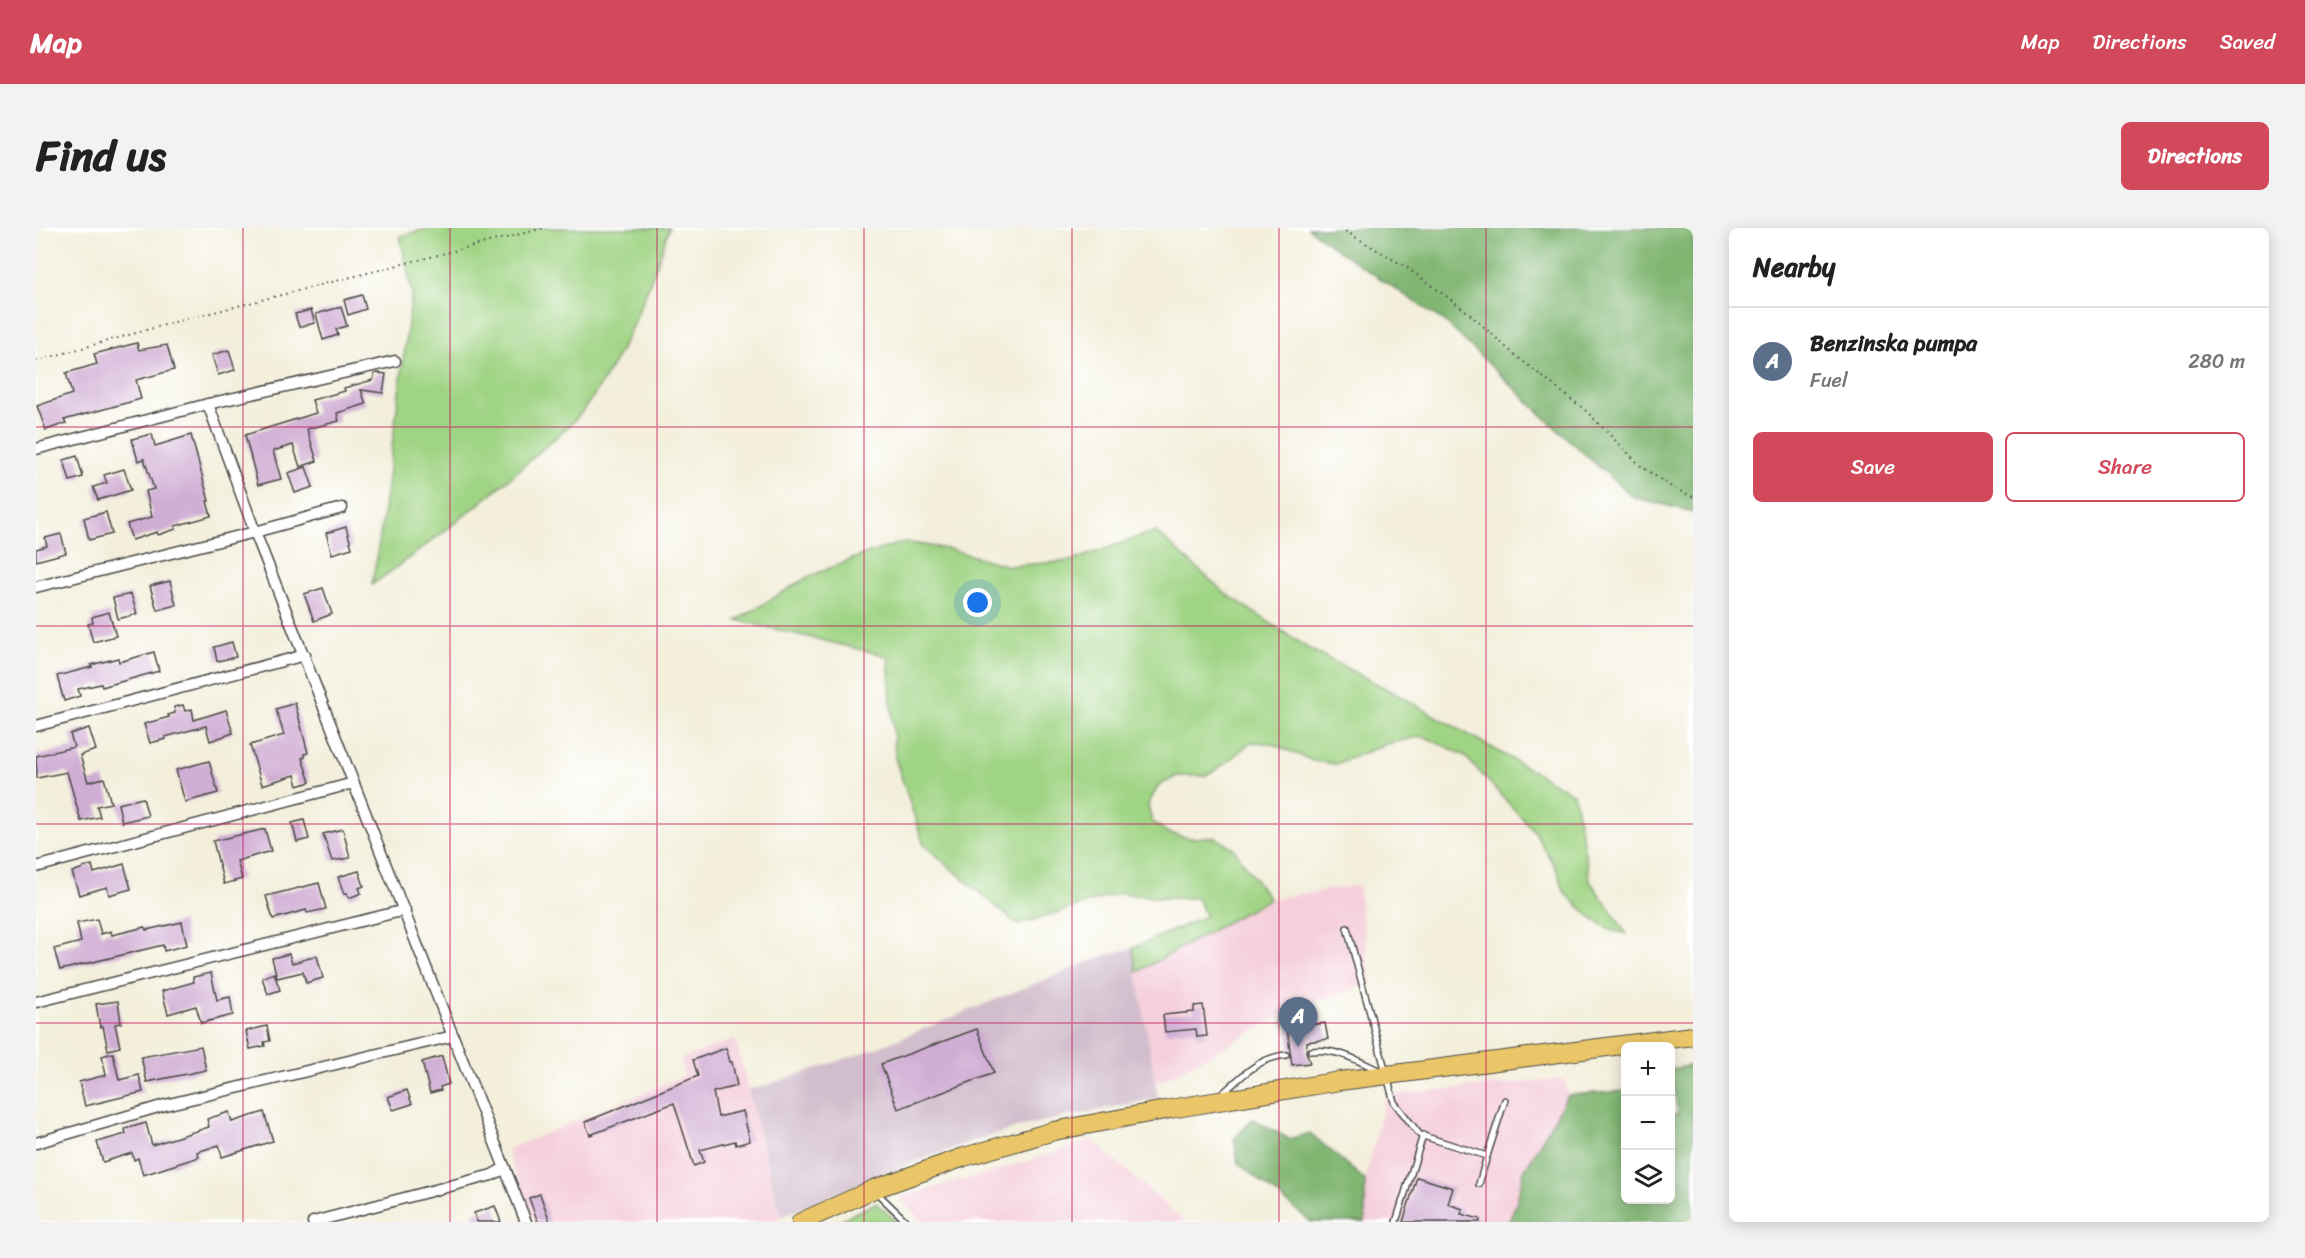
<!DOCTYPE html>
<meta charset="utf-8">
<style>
body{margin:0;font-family:Sriracha,sans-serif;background:#f2f2f2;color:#222}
.controls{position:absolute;right:18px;bottom:18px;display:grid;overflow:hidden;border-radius:9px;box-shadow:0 3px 15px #0003}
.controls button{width:54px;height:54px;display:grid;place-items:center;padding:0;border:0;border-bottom:2px solid #e0e0e0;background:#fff;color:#222;font:30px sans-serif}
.you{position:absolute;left:942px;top:375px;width:21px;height:21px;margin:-15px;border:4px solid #fff;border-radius:50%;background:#1a73e8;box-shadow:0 0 0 9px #1a73e833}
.badge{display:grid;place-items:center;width:39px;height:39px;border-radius:50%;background:#d1495b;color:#fff;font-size:20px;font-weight:700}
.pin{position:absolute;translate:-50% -50px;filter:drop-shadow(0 2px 3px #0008)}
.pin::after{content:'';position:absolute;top:32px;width:21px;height:18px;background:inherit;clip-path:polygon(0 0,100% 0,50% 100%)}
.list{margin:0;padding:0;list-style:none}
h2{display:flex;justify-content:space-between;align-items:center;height:78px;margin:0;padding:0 24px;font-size:26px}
h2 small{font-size:20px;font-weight:400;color:#767676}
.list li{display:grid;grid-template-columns:39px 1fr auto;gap:18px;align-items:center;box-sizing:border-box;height:108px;padding:0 24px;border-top:2px solid #e0e0e0}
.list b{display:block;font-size:22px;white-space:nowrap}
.list p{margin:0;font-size:20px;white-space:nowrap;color:#767676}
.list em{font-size:20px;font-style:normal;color:#767676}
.actions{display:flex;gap:12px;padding:18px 24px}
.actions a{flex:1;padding:14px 0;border:2px solid #d1495b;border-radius:9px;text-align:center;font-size:21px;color:#d1495b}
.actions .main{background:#d1495b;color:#fff}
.icon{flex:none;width:33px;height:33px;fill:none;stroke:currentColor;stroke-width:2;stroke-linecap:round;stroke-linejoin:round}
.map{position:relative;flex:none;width:1657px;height:994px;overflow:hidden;border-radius:9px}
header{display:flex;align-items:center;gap:36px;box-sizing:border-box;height:84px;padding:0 30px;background:#d1495b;color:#fff}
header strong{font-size:28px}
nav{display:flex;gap:33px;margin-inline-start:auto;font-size:21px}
.intro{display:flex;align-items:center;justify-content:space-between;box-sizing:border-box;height:144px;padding:0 36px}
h1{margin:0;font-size:42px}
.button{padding:15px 27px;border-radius:9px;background:#d1495b;color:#fff;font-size:21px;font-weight:700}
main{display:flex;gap:36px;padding:0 36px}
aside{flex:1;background:#fff;border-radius:9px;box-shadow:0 3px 15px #0003}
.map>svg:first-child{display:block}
.built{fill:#f5cfdb}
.industrial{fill:#d1bdcc}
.green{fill:#a0d485;stroke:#668058;stroke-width:1.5}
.forest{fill:#80b672;stroke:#56704e;stroke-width:1.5}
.building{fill:#d0add4}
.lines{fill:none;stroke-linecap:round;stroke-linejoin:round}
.service-casing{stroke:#494845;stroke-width:8}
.minor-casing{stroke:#494845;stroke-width:13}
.primary-casing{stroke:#494845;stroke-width:20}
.path{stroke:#494845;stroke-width:2;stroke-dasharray:1.5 4.5;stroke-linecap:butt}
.service{stroke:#fff;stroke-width:5}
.minor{stroke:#fff;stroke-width:10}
.primary{stroke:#ebc669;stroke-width:18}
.grid{fill:none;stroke:#c2185b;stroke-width:1.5;stroke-opacity:0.55}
</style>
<header>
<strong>Map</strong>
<nav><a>Map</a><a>Directions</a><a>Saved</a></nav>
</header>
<div class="intro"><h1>Find us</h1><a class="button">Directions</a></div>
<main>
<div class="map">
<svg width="1657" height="994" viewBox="0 0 1657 994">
<rect width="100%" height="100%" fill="#fff"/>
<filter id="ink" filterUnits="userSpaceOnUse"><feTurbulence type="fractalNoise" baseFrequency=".0167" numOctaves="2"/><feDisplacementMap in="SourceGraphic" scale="12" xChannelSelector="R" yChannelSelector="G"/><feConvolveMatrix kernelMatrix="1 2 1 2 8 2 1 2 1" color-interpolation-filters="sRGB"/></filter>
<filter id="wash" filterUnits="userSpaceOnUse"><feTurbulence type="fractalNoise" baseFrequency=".008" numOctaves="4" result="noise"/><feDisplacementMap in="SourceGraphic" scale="24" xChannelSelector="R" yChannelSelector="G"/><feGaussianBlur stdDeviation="1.35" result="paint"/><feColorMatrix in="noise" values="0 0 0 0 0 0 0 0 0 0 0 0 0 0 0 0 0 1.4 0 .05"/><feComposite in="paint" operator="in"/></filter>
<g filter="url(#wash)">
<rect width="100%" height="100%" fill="#f3efdb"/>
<!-- built -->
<g class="built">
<path d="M1322 657 1335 755 1254 783 1120 856 1101 744 1233 671Z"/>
<path d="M699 811 745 989 736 994H499L470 922 648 848 644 831Z"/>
<path d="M1529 851 1532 867 1488 943 1480 976 1472 994H1329V952L1350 867Z"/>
<path d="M1055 911 1149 994H886L862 969 956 944 1041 918Z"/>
</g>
<!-- industrial -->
<path class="industrial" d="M1097 720 1122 870 991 897 920 919 841 948 745 989 712 861 722 860 838 821 1067 728Z"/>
<!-- green -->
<g class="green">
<path d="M394 0H633C612 64 587 131 545 185 533 200 515 213 501 226 449 274 393 316 336 357L346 296 376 64 364 8Z"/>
<path d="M1119 303 1189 365 1273 421 1355 463 1538 566 1554 653 1591 706 1575 702 1558 692 1529 665 1521 642 1498 603 1428 527 1387 508 1350 516 1300 536 1277 533 1234 515 1215 514 1190 535 1170 548H1141L1122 558 1112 577 1116 593 1132 605 1153 610 1179 609 1198 621 1233 671 1101 744 1097 720 1170 688 1161 670H1124L1083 665 982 697 888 617 859 530 852 428 701 392 772 349 824 328 868 314 912 321 973 338 1035 333Z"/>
<path d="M840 975 861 994H800Z"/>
</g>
<!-- forest -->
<g class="forest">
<path d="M1272 0H1657V284L1597 269 1526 206 1409 94 1306 25Z"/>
<path d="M1657 837V994H1472L1480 976 1488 943 1532 867 1589 863 1590 972H1634L1635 885 1642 886 1635 841Z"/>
<path d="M1217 891 1253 911 1274 905 1329 952V994H1275L1202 935 1198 911Z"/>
</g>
<g id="blocks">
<!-- building -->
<g class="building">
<path d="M326 67 330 81 312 87 308 72Z"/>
<path d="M305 79 311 98 300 101 302 107 287 112 280 86Z"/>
<path d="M275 82 279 95 263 99 259 86Z"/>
<path d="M101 115 103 122 131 117 138 142 100 152 105 171 28 192 30 195 10 202 1 178 36 166 30 145 61 136 58 126Z"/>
<path d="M193 122 199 142 182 147 176 127Z"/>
<path d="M342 145 350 146 347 165 325 162 330 176 301 185 303 193 271 201 281 233 264 239 257 217 237 223 245 251 222 257 209 207 280 185 276 172 309 163 308 160 337 152 338 146Z"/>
<path d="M116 206 119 218 155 207 173 273H171L175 288 139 298 140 301 122 307 121 304 96 312 91 296 116 289 110 263 118 261 108 231 102 233 96 211Z"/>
<path d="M41 228 47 249 34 253 28 232Z"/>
<path d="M270 239 277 259 259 265 252 245Z"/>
<path d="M88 241 95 262 62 272 57 259 71 255 68 247Z"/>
<path d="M70 284 76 306 53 312 48 290Z"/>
<path d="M310 299 316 320 296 326 290 305Z"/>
<path d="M25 306 30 325 0 333V321L11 318 9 310Z"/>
<path d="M134 353 140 377 121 382 114 358Z"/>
<path d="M287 360 296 386 278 393 268 366Z"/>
<path d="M95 366 101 386 82 391 77 370Z"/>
<path d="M73 384 80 408 57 414 52 396 57 395 56 389Z"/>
<path d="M196 414 200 429 181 433 178 419Z"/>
<path d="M118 424 123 443 66 459 65 456 42 461 44 468 28 473 21 448 56 439 55 437 82 430 83 434Z"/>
<path d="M259 475 272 525 268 526 269 529 266 530 274 554 262 558 259 547 226 557 214 517 248 507 240 481Z"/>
<path d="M147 477 149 483 156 481 158 492 190 482 197 505 174 513 170 498 129 509 130 511 114 515 108 496 133 489 132 487 139 485 138 479Z"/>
<path d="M53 500 60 522 44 527 52 554 68 550 75 575 61 578 64 589 45 593 31 544 1 550 0 528 38 519 34 506Z"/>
<path d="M173 533 182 565 149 574 140 542Z"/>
<path d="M107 570 112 588 86 594 82 576Z"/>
<path d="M268 592 273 611 261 614 256 595Z"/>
<path d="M229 601 235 623 201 633 206 651 188 656 177 613Z"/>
<path d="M307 601 314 630 296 633 287 606Z"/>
<path d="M88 636 95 661 73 667 71 659 43 667 36 644 56 637 58 645Z"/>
<path d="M323 643 328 658 323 660 325 665 313 670 311 665 308 666 302 649Z"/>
<path d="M283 655 290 681 271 685 270 682 237 691 230 668Z"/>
<path d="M61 691 65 706 75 703 76 707 109 699 110 702 146 694 151 717 128 723 127 717 24 742 18 721 45 714 41 695Z"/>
<path d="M253 726 256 735 281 728 287 750 270 755 267 744 241 750 236 730Z"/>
<path d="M175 745 181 772 194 769 197 787 165 795 160 778 132 786 126 763 158 754 157 749Z"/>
<path d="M238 745 244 762 232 766 226 750Z"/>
<path d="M82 773 85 795 79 796 84 819 72 822 67 798 64 799 60 776Z"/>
<path d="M1167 777 1171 808 1161 809 1160 801 1129 804 1127 787 1158 784V778Z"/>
<path d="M1289 795 1292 811 1271 814 1270 824 1274 835 1256 837 1251 800Z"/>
<path d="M231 798 234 813 228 814 229 818 214 821 210 803Z"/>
<path d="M941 801 958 845 862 881 845 836Z"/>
<path d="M165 818 170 842 111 854 105 829Z"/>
<path d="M690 820 694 834H696L701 858 677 864 682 889 707 883 714 913 700 917 699 913 664 922 668 934 658 938 638 875 554 907 549 894 662 848 657 832Z"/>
<path d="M77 825 83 852 103 847 107 864 49 878 43 854 70 847 66 828Z"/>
<path d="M406 828 413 856 404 859 405 862 394 865 386 834Z"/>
<path d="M371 862 376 876 357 882 352 869Z"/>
<path d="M193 884 196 894 228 884 237 913 186 929 183 917 161 924 163 929 107 947 102 930 98 932 96 925 67 934 61 914 90 906 89 901 110 895 116 917 173 899 171 891Z"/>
<path d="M1381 949 1417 960 1412 976 1427 981 1425 986 1444 991V994H1367Z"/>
<path d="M504 966 514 994H502L493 970Z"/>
<path d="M459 978 465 994H441L438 985Z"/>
</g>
</g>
</g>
<g filter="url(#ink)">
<use href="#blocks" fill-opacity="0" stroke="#494845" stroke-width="1.5"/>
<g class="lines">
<!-- service casing -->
<g class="service-casing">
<g id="service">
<path d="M1311 700 1358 874 1384 907 1451 928 1469 872"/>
<path d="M1275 823C1299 820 1321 832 1342 842"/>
<path d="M1186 866C1206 848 1222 830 1250 827"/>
<path d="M1443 956 1451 928"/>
<path d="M841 965 871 994"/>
<path d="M1360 994 1387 907"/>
</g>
</g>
<!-- minor casing -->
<g class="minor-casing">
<g id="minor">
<path d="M172 176 219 304 490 994"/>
<path d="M0 221 172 176 359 133"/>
<path d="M0 359 219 304 306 280"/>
<path d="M0 498 269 427"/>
<path d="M0 639 318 555"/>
<path d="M0 774 369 682"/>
<path d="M0 915 129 877 417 808"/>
<path d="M277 994 456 947 469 940"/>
</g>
</g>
<!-- primary casing -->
<g class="primary-casing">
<path id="primary" d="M765 994 838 961 928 929 1018 903 1134 881 1304 853 1657 808"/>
</g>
<!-- path -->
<g class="path">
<path d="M1304 0 1370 39 1429 82 1480 128 1549 182 1606 239 1637 260 1657 269"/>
<path d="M0 133 139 94 508 0"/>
</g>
<!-- service -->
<use href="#service" class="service"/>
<!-- minor -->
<use href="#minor" class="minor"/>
<!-- primary -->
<use href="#primary" class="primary"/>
</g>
</g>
<!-- grid -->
<path class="grid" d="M207 0V994M414 0V994M621 0V994M828 0V994M1036 0V994M1243 0V994M1450 0V994M0 199H1657M0 398H1657M0 596H1657M0 795H1657"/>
</svg>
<div class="controls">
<button>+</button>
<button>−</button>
<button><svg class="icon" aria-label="layers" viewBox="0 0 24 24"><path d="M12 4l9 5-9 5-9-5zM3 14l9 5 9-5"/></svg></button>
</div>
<div class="you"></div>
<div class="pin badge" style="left:1262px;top:819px;background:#5c6f8a">A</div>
</div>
<aside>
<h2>Nearby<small></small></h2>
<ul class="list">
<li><span class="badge" style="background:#5c6f8a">A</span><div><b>Benzinska pumpa</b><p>Fuel</p></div><em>280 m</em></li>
</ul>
<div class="actions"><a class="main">Save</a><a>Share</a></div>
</aside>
</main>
